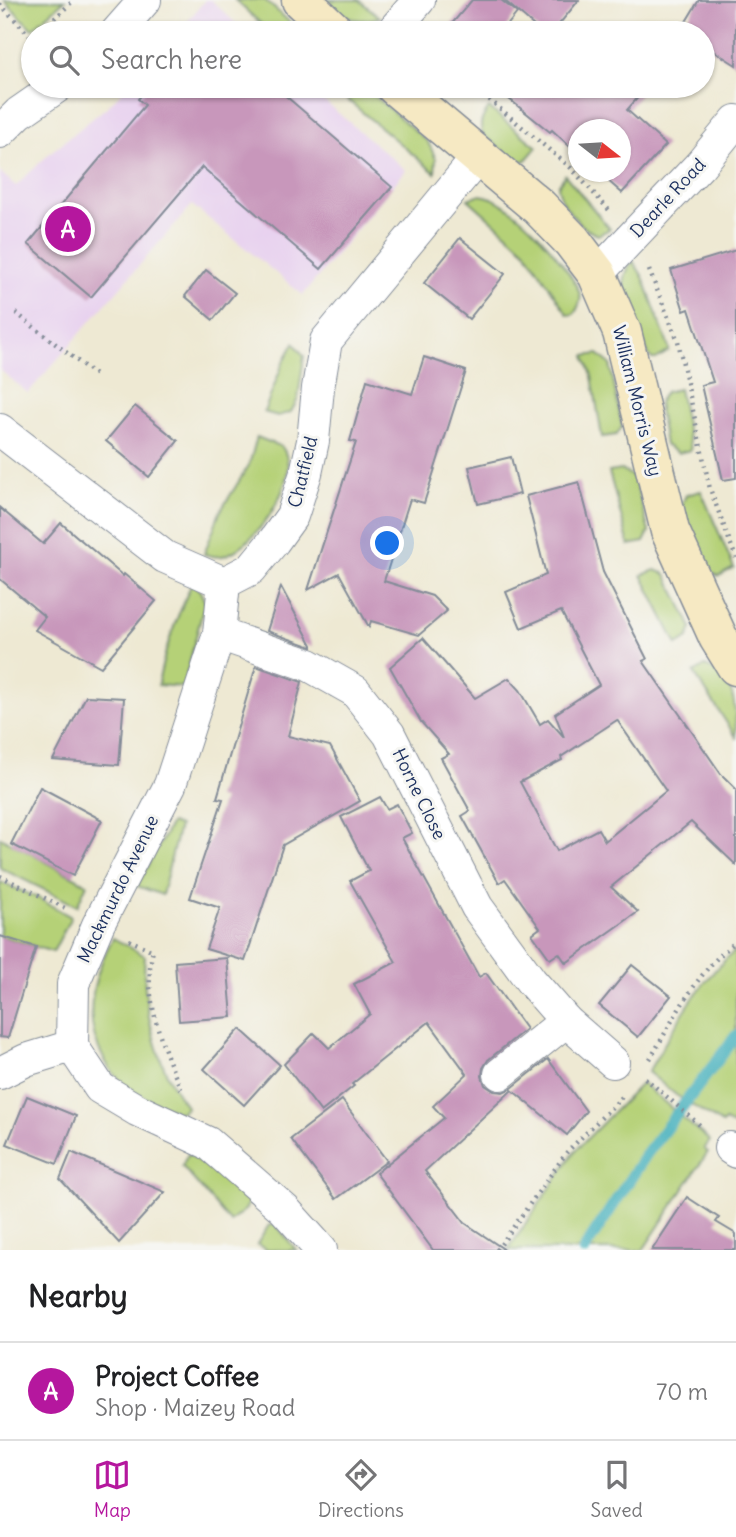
<!DOCTYPE html>
<meta charset="utf-8">
<style>
body{margin:0;font-family:Delius,sans-serif;background:#f2f2f2;color:#202124}
.compass{position:absolute;left:568px;top:119px;width:63px;height:63px;border-radius:50%;background:#fff;box-shadow:0 2px 5px #0004;rotate:107deg}
.you{position:absolute;left:388px;top:544px;width:24px;height:24px;margin:-18px;border:5px solid #fff;border-radius:50%;background:#1a73e8;box-shadow:0 0 0 10px #1a73e833}
.badge{display:grid;place-items:center;width:46px;height:46px;border-radius:50%;background:#b5179e;color:#fff;font-size:23px;font-weight:700}
.pin{position:absolute;translate:-50% -50%;border:4px solid #fff;box-shadow:0 2px 7px #0006}
.list{margin:0;padding:0;list-style:none}
h2{display:flex;justify-content:space-between;align-items:center;height:91px;margin:0;padding:0 28px;font-size:30px}
h2 small{font-size:23px;font-weight:400;color:#757577}
.list li{display:grid;grid-template-columns:46px 1fr auto;gap:21px;align-items:center;box-sizing:border-box;height:98px;padding:0 28px;border-top:2px solid #e0e0e0}
.list b{display:block;font-size:26px;white-space:nowrap}
.list p{margin:0;font-size:23px;white-space:nowrap;color:#757577}
.list em{font-size:23px;font-style:normal;color:#757577}
.icon{flex:none;width:38px;height:38px;fill:none;stroke:currentColor;stroke-width:2;stroke-linecap:round;stroke-linejoin:round}
.map{position:relative;flex:none;width:736px;height:1250px;overflow:hidden}
.search{position:absolute;background:#fff;box-shadow:0 2px 5px #0004;left:21px;right:21px;top:21px;height:77px;display:flex;align-items:center;gap:18px;box-sizing:border-box;padding:0 24px;border-radius:38px;color:#757577;font-size:26px}
.sheet{height:189px;background:#fff}
nav{display:flex;justify-content:space-around;align-items:center;box-sizing:border-box;height:98px;border-top:2px solid #e0e0e0;background:#fff;font-size:19px;color:#757577}
nav a{display:grid;justify-items:center;gap:4px}
nav .on{color:#b5179e}
.map>svg:first-child{display:block}
.built{fill:#e8d2ef}
.green{fill:#b5d177;stroke:#68806a;stroke-width:2}
.lines{fill:none;stroke-linecap:round;stroke-linejoin:round}
.stream{stroke:#3faebb;stroke-width:12}
.building{fill:#c897bb;fill-rule:evenodd}
.street-casing{stroke:#848c98;stroke-width:34}
.secondary-casing{stroke:#848c98;stroke-width:41}
.path{stroke:#848c98;stroke-width:4.5;stroke-dasharray:2 5;stroke-linecap:butt}
.street{stroke:#fff;stroke-width:32}
.secondary{stroke:#f6e9c3;stroke-width:38}
.labels{text-anchor:middle;stroke-width:6;stroke-linejoin:round;paint-order:stroke}
.street-label{font-size:18px;fill:#1b2f5e;stroke:#f6f6f2}
</style>
<div class="map">
<svg width="736" height="1250" viewBox="0 0 736 1250">
<rect width="100%" height="100%" fill="#f6f6f2"/>
<filter id="ink" filterUnits="userSpaceOnUse"><feTurbulence type="fractalNoise" baseFrequency=".0143" numOctaves="2"/><feDisplacementMap in="SourceGraphic" scale="14" xChannelSelector="R" yChannelSelector="G"/><feConvolveMatrix kernelMatrix="1 2 1 2 8 2 1 2 1" color-interpolation-filters="sRGB"/></filter>
<filter id="wash" filterUnits="userSpaceOnUse"><feTurbulence type="fractalNoise" baseFrequency=".00686" numOctaves="4" result="noise"/><feDisplacementMap in="SourceGraphic" scale="28" xChannelSelector="R" yChannelSelector="G"/><feGaussianBlur stdDeviation="1.57" result="paint"/><feColorMatrix in="noise" values="0 0 0 0 0 0 0 0 0 0 0 0 0 0 0 0 0 1.4 0 .05"/><feComposite in="paint" operator="in"/></filter>
<g filter="url(#wash)">
<rect width="100%" height="100%" fill="#eee9d3"/>
<!-- built -->
<g class="built">
<path d="M205 0H211L246 33H178Z"/>
<path d="M128 86H306L406 170 303 295 192 205 28 393 0 370V172L16 186 51 152 108 106Z"/>
</g>
<!-- green -->
<g class="green">
<path d="M4 0H65L32 29Z"/>
<path d="M235 0H265L302 33H271Z"/>
<path d="M324 0H359L380 17C353 25 344 17 324 0Z"/>
<path d="M331 86H363L428 142 436 159 435 173Z"/>
<path d="M489 108 537 147 525 161H516L483 135C478 124 483 116 489 108Z"/>
<path d="M565 175 610 229 598 235C580 229 560 204 558 186Z"/>
<path d="M478 195C509 194 570 265 580 294 582 301 578 308 574 314L568 315 525 250 468 199Z"/>
<path d="M633 261 643 277 669 348V351L656 359H652L649 355C637 326 610 289 633 261Z"/>
<path d="M294 343 304 356 298 399 291 412 278 416 264 412 283 363Z"/>
<path d="M598 354 610 364 622 427 616 435 602 437 592 376 585 356Z"/>
<path d="M679 389 691 450 678 453 665 445 658 403 665 392Z"/>
<path d="M257 437 282 447C304 477 257 544 226 555 218 558 212 556 204 554L220 512 249 465Z"/>
<path d="M621 470 634 477 649 532 644 542 629 545 609 472Z"/>
<path d="M701 491 734 568 719 576 709 572 681 506 686 495Z"/>
<path d="M655 570 666 574 692 628 688 638 677 645 642 575Z"/>
<path d="M192 583 200 591 205 602 183 687 158 685C164 650 177 616 192 583Z"/>
<path d="M705 666C736 677 736 708 736 737L694 673Z"/>
<path d="M171 823 179 826 162 895 137 886Z"/>
<path d="M0 837 87 884 77 906 0 868Z"/>
<path d="M0 882 38 898 71 917 53 952 0 936Z"/>
<path d="M113 938 145 956C141 1003 157 1070 187 1107L180 1113C164 1105 145 1099 131 1090 119 1082 109 1069 103 1057 81 1017 93 975 113 938Z"/>
<path d="M736 950V1125L735 1127 725 1121 722 1124 676 1095 648 1072C673 1030 698 981 736 950Z"/>
<path d="M642 1083 710 1141 704 1149 708 1152 643 1250H508L575 1151Z"/>
<path d="M188 1154 232 1182 249 1199 246 1209 230 1222 182 1166Z"/>
<path d="M269 1225H276L296 1250H266L257 1244Z"/>
</g>
<g class="lines">
<!-- stream -->
<path class="stream" d="M584 1250 647 1153 736 1036"/>
</g>
<g id="blocks">
<!-- building -->
<g class="building">
<path d="M472 0H501L517 13 501 33H444Z"/>
<path d="M504 0H579L552 33H542Z"/>
<path d="M699 0H736V65L703 44V33H686L681 30Z"/>
<path d="M150 86H274L392 187 321 269 202 167 91 297 28 244 145 105 138 99Z"/>
<path d="M493 86H648L627 110 666 145 622 193 598 172H620V130H578V154L552 130 550 132Z"/>
<path d="M460 238 505 274 469 319 424 283Z"/>
<path d="M736 250V478L723 480 701 385 713 382 689 309 684 311 671 270Z"/>
<path d="M206 270 235 293 213 320 185 296Z"/>
<path d="M424 357 466 371 424 503 410 499 384 581 432 596 447 611 419 635 371 621 369 627 339 573 308 590 356 442 350 441 367 380 412 394Z"/>
<path d="M135 406 178 441 149 477 106 441Z"/>
<path d="M511 457 520 494 478 504 469 467Z"/>
<path d="M579 482 603 572 647 659 643 661 721 774 736 789V865L691 822 611 887 638 912 566 963 559 953 550 959 532 934 540 928 505 879 499 883 462 816 470 811 441 758 449 754 421 722 390 667 423 638 475 698 509 678 520 690 540 724 548 719 564 737 555 714 599 685 561 611 521 628 506 592 546 575 526 496ZM617 720 666 791 605 841 598 829 557 851 520 782 562 760 561 757Z"/>
<path d="M0 508 43 544 61 523 123 576 124 574 156 601 101 667 35 630 45 617 0 579Z"/>
<path d="M281 587 312 645V647L267 631Z"/>
<path d="M256 666 302 682 288 736 330 746 360 801 283 845 245 961 206 949 220 908 190 898 223 799 217 798Z"/>
<path d="M86 696 124 698 119 765 53 760Z"/>
<path d="M40 787 102 820 73 876 11 844Z"/>
<path d="M380 797 387 809 397 804 412 833 402 838 479 977 486 973 526 1029 488 1060 483 1068 482 1076 485 1085 494 1091 503 1092 512 1088 548 1059 586 1111 567 1135 512 1090 425 1171 465 1223 505 1250H433L376 1173 444 1118 433 1106 467 1074 429 1022 352 1084 354 1086 321 1112 284 1064 314 1033 329 1048 370 1014 354 984 396 962 350 881 369 871 341 817Z"/>
<path d="M0 936 36 947 8 1038 0 1037Z"/>
<path d="M227 958 232 1017 179 1021 175 962Z"/>
<path d="M632 965 671 996 638 1037 599 1005Z"/>
<path d="M240 1029 280 1065 244 1105 204 1069Z"/>
<path d="M27 1096 76 1116 57 1164 7 1144Z"/>
<path d="M342 1100 387 1161 336 1199 291 1139Z"/>
<path d="M71 1152 165 1192 119 1243 60 1179Z"/>
<path d="M687 1197 719 1218 716 1222 736 1234V1250H652Z"/>
</g>
</g>
</g>
<g filter="url(#ink)">
<use href="#blocks" fill-opacity="0" stroke="#848c98" stroke-width="2"/>
<g class="lines">
<!-- street casing -->
<g class="street-casing">
<g id="street">
<path d="M116 33 145 0"/>
<path d="M391 33 419 0"/>
<path d="M0 132 19 113 58 86"/>
<path d="M597 274 700 165 736 121"/>
<path d="M0 430 165 557 224 583 251 569 274 541 292 516 306 473 313 441 318 388 326 341 479 156"/>
<path d="M224 583 219 634 170 785 98 925 73 984 72 1046 100 1088 137 1110 208 1143 284 1209 321 1250"/>
<path d="M219 634 309 665 355 691 389 734 477 907 531 981 566 1021 613 1062"/>
<path d="M0 1073 26 1060 72 1046"/>
<path d="M500 1074 566 1021"/>
<path d="M730 1148 736 1152"/>
</g>
</g>
<!-- secondary casing -->
<g class="secondary-casing">
<g id="secondary">
<path d="M301 0 336 33"/>
<path d="M395 86 539 207 572 241 597 274 622 332 670 531 718 637 736 666"/>
</g>
</g>
<!-- path -->
<g class="path">
<path d="M0 4 33 39"/>
<path d="M39 33 74 0"/>
<path d="M473 86 571 168 609 210"/>
<path d="M649 270 678 341 710 489 736 558"/>
<path d="M16 313 98 377"/>
<path d="M0 876 65 908"/>
<path d="M129 940 153 951C141 992 164 1052 181 1089"/>
<path d="M650 1059C674 1019 697 970 736 942"/>
<path d="M645 1078 702 1127"/>
<path d="M497 1250 567 1152 622 1097"/>
</g>
<!-- street -->
<use href="#street" class="street"/>
<!-- secondary -->
<use href="#secondary" class="secondary"/>
</g>
</g>
<g class="labels">
<!-- street labels -->
<g class="street-label">
<text transform="translate(668 198) rotate(-47)" y="6">Dearle Road</text>
<text transform="translate(637 401) rotate(76)" y="6">William Morris Way</text>
<text transform="translate(303 472) rotate(-76)" y="6">Chatfield</text>
<text transform="translate(419 794) rotate(64)" y="6">Horne Close</text>
<text transform="translate(118 889) rotate(-64)" y="6">Mackmurdo Avenue</text>
</g>
</g>
</svg>
<svg class="compass" viewBox="-18 -18 36 36"><path d="M0-13l5 13h-10z" fill="#e53935"/><path d="M0 13l5-13h-10z" fill="#757577"/></svg>
<div class="you"></div>
<div class="pin badge" style="left:68px;top:229px">A</div>
<div class="search"><svg class="icon" aria-label="search" viewBox="0 0 24 24"><circle cx="10" cy="10" r="6"/><path d="M15 15l6 6"/></svg>Search here</div>
</div>
<section class="sheet">
<h2>Nearby<small></small></h2>
<ul class="list">
<li><span class="badge">A</span><div><b>Project Coffee</b><p>Shop · Maizey Road</p></div><em>70 m</em></li>
</ul>
</section>
<nav>
<a class="on"><svg class="icon" aria-label="map" viewBox="0 0 24 24"><path d="M3 6l6-2 6 2 6-2v14l-6 2-6-2-6 2zM9 4v14M15 6v14"/></svg>Map</a>
<a><svg class="icon" aria-label="directions" viewBox="0 0 24 24"><path d="M12 3l9 9-9 9-9-9zM9 14v-3h6M13 9l2 2-2 2"/></svg>Directions</a>
<a><svg class="icon" aria-label="saved" viewBox="0 0 24 24"><path d="M7 4h10v16l-5-4-5 4z"/></svg>Saved</a>
</nav>
